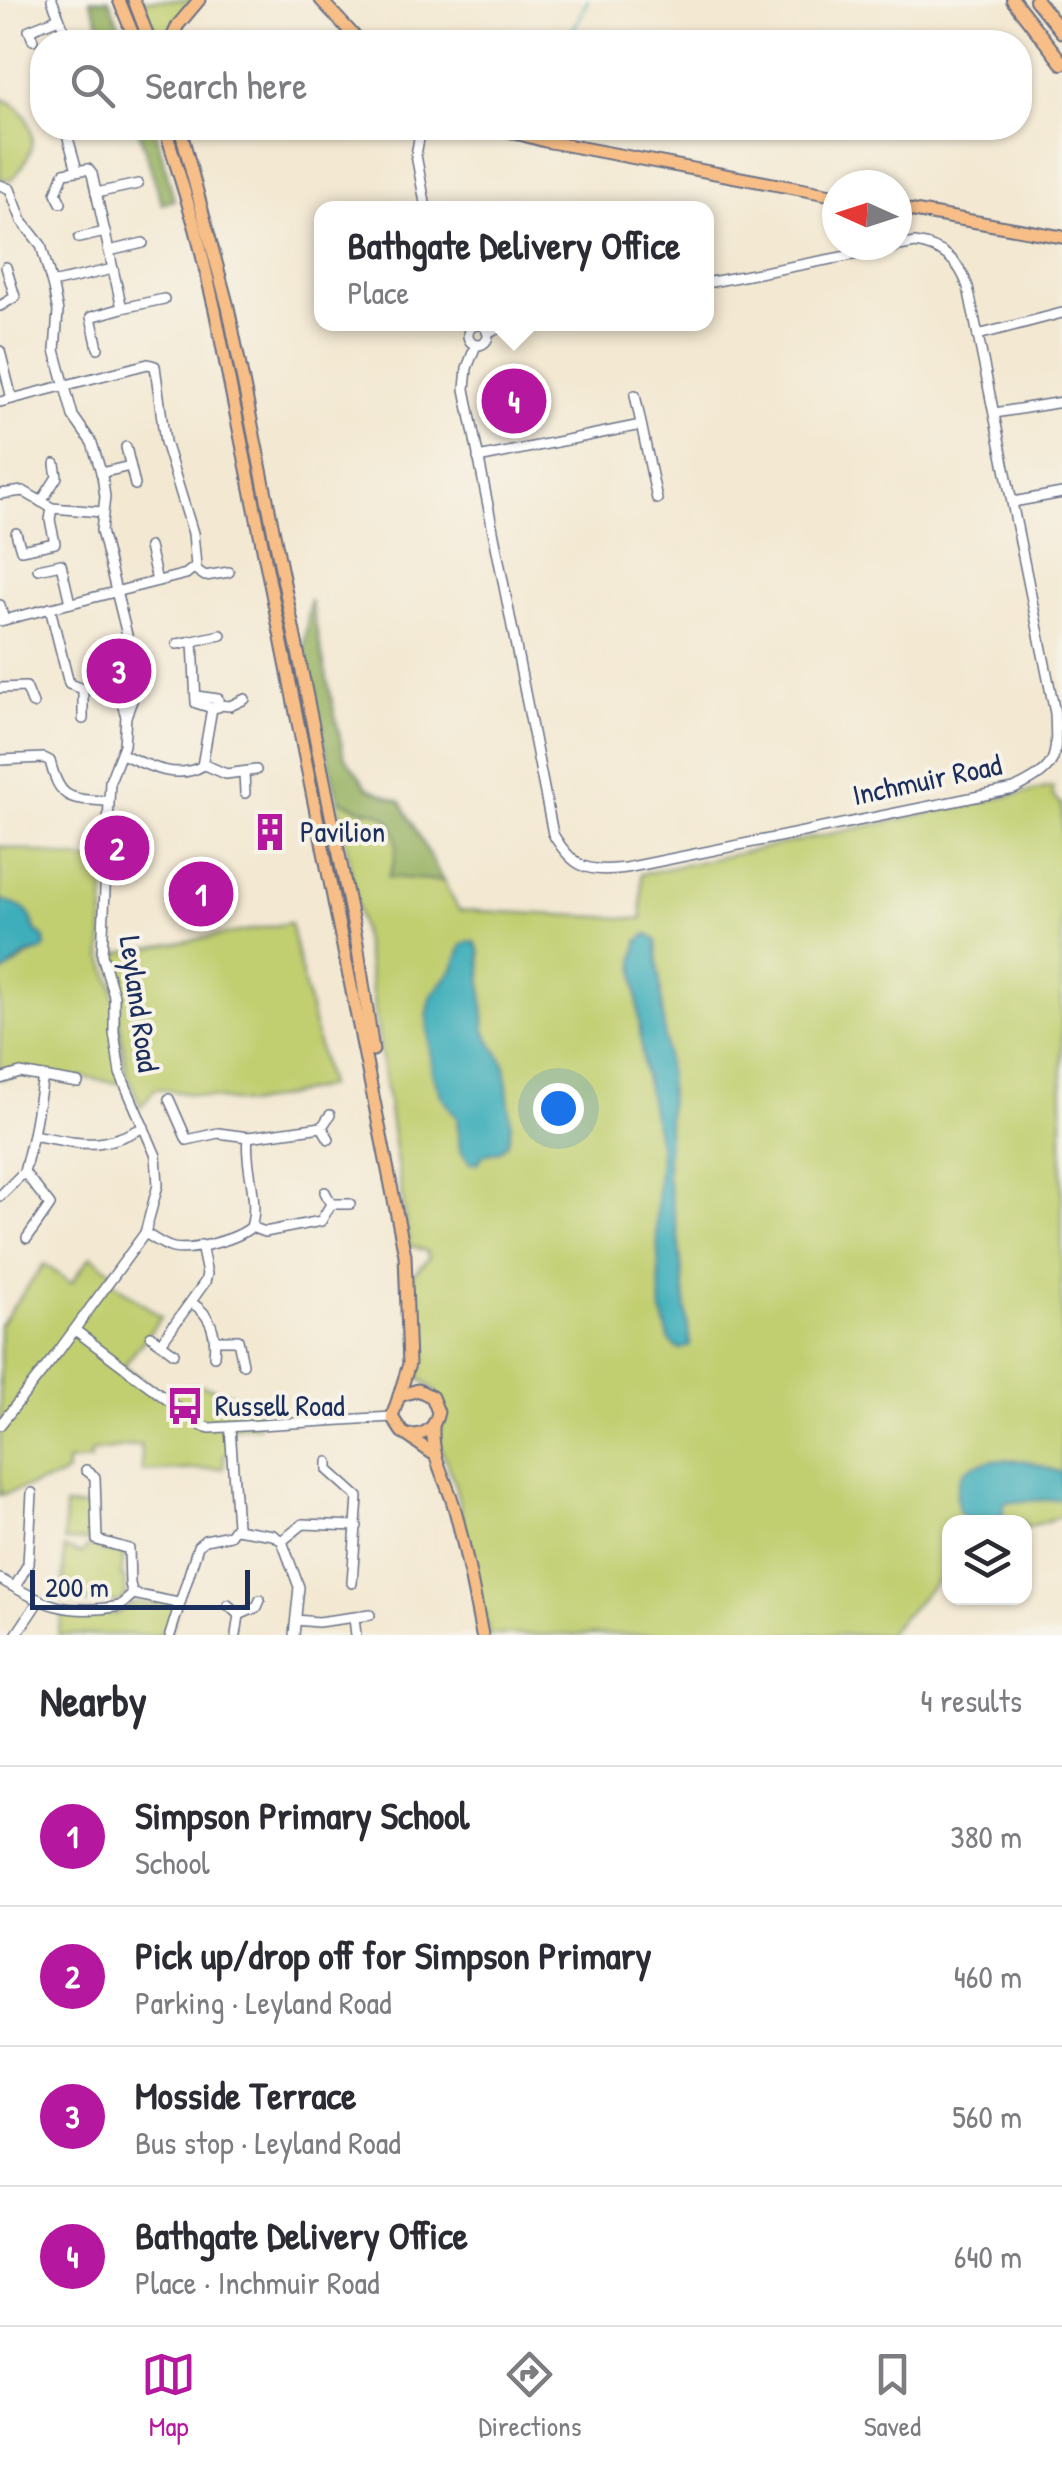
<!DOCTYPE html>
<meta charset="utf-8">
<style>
body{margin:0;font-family:"Patrick Hand",sans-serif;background:#f2f2f3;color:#2b2b33}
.controls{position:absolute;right:30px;bottom:30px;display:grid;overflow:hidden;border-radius:20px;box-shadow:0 2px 8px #0004}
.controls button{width:90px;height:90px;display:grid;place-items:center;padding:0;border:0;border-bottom:2px solid #e1e1e2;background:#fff;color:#2b2b33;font:50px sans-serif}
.compass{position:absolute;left:822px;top:170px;width:90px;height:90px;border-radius:50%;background:#fff;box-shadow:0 2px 8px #0004;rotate:273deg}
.scale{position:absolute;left:30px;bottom:25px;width:220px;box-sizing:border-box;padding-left:10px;border:5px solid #1b2f5e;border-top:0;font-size:28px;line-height:35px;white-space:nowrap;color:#1b2f5e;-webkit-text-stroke:8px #f7f3e8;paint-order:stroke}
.you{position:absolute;left:558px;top:1108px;width:35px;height:35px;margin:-25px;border:8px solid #fff;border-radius:50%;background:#1a73e8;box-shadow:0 0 0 15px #1a73e833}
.badge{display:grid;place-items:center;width:65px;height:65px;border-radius:50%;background:#b5179e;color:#fff;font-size:32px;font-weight:700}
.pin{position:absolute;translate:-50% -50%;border:5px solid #fff;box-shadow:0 2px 10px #0006}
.popup{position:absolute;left:314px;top:201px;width:400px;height:130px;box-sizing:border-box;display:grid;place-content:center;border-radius:20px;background:#fff;filter:drop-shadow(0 2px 8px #0005);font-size:32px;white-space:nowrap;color:#7c7c81}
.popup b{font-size:38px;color:#2b2b33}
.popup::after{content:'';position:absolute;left:50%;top:100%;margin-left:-20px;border:20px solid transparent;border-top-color:#fff}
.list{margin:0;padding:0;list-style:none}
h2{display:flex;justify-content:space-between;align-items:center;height:130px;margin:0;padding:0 40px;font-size:42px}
h2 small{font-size:32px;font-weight:400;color:#7c7c81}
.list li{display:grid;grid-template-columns:65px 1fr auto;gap:30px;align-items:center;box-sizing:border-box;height:140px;padding:0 40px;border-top:2px solid #e1e1e2}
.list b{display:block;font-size:38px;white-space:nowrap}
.list p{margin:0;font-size:32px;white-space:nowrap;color:#7c7c81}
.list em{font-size:32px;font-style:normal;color:#7c7c81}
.icon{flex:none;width:55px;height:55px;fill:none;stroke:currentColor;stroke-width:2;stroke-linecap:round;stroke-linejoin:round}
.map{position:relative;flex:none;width:1062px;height:1635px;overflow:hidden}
.search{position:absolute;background:#fff;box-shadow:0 2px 8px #0004;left:30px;right:30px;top:30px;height:110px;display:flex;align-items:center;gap:25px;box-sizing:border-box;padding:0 35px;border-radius:40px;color:#7c7c81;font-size:38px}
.sheet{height:690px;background:#fff}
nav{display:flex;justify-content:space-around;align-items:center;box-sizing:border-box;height:140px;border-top:2px solid #e1e1e2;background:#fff;font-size:28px;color:#7c7c81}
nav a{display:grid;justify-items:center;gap:5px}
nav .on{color:#b5179e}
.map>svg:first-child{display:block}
.green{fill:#c1cf71;stroke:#6e7f68;stroke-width:2.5}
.forest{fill:#98b263;stroke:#5a7060;stroke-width:2.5}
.water{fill:#3eaeba;stroke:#2c6e8c;stroke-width:2.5}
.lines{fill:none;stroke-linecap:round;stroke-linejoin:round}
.stream{stroke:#3eaeba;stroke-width:2.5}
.minor-casing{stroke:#677086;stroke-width:12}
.major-casing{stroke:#677086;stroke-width:15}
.highway-casing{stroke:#677086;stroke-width:16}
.minor{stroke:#fff;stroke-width:9}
.major{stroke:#f7be88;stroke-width:11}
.highway{stroke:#f7be88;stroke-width:12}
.labels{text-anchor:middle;stroke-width:8;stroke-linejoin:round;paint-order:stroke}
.street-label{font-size:30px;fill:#1b2f5e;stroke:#f7f3e8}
.poi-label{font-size:30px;fill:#1b2f5e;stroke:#f7f3e8;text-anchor:start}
</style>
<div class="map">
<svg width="1062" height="1635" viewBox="0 0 1062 1635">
<rect width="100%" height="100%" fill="#f7f3e8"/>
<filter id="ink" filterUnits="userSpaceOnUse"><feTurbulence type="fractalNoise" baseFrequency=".01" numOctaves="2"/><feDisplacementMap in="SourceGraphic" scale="20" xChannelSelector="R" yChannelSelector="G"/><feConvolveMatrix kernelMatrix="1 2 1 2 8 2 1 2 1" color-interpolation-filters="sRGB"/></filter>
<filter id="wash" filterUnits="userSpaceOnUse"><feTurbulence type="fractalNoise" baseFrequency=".0048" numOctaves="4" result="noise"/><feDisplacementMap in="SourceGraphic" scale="40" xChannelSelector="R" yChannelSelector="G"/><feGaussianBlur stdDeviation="2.25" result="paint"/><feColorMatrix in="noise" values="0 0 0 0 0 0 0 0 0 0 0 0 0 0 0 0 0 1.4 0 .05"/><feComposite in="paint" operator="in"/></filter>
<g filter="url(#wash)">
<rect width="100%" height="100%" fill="#f3e8d1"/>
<!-- green -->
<g class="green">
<path d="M138 0H195L166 42H155Z"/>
<path d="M0 98C27 106 39 133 27 159 23 167 17 173 12 180L0 179Z"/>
<path d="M1052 787 1053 796 1062 804V1516L1025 1528 1024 1522H950L949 1568 886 1635H489L454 1481 439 1444 442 1404 435 1391 421 1379 416 1365 413 1275 429 1258 426 1251 409 1245 368 966 338 799C346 802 353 807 361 809 366 811 372 810 377 812 404 823 398 856 389 877L443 881 459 910 642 919 641 874Z"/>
<path d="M0 846 106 863 102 955 113 987 124 1084 80 1077 78 1083 20 1073 0 1079V972C15 971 22 955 41 951 30 914 38 915 0 899Z"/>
<path d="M290 923 328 1086 249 1104 156 1088 141 1107 127 1073 119 1016 122 992 109 955Z"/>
<path d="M91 1256 115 1274 111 1281 161 1317 124 1366 162 1396C207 1369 218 1400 259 1399V1426L230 1428 231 1452 224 1455V1468L143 1472 140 1445 90 1452V1460L67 1462V1472L60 1477 0 1495V1325L44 1264 71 1283Z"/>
<path d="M65 1506 91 1507V1541H64Z"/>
<path d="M92 1544 99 1550 124 1554 121 1578H124L126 1595 121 1602H63L64 1548 81 1554Z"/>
<path d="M155 1599 178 1603 170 1635H163L161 1632V1635H58L63 1612 117 1614 133 1603 156 1605Z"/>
</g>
<!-- forest -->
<g class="forest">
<path d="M90 0H109L126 42H107Z"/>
<path d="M138 128H155L174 200 162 204Z"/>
<path d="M310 599 344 756 368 788 401 802 443 881 388 877C398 856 404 823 377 812 372 810 366 811 361 809 353 807 346 802 338 799L303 655Z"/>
</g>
<!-- water -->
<g class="water">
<path d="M0 899C21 908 30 906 35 931L44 937 45 946 41 951 27 954 4 973 0 972Z"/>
<path d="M647 934 656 940 669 1084 667 1176 678 1235 690 1345 680 1350 669 1340 661 1307 656 1219 660 1150 643 1066 634 961 638 941Z"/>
<path d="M469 941 475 942 480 952 485 1031 505 1065 511 1125 508 1142 500 1151 483 1155 478 1163H470L460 1150 457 1118 441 1095 432 1073 427 1018 431 996 453 969 462 945Z"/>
<path d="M993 1460 1027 1461 1062 1473V1499L1005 1502 1001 1522H965C954 1509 953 1480 968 1468 974 1464 986 1462 993 1460Z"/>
</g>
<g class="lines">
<!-- stream -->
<path class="stream" d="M567 42 588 0"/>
</g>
</g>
<g filter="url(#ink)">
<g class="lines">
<!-- minor casing -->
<g class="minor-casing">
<g id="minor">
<path d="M52 0 69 42"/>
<path d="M33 40 29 30 59 18"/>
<path d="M421 128 416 155 426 208"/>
<path d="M68 138 77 170"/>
<path d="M0 185 10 189 22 221 41 245 53 288 58 312 55 350 73 416 92 443 102 475 105 497 101 531 135 667 133 698 126 716 124 745 110 781 102 955 114 996V1032L120 1073 156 1156 158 1185 145 1233 58 1352 0 1425"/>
<path d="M96 193 138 184"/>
<path d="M61 203 56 193 64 173 88 169 92 174 113 269"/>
<path d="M79 238 105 232"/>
<path d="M109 251 143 243"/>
<path d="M52 283 113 269 122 308 91 317 98 348"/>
<path d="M0 306 15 297 6 267"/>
<path d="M122 308 164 299"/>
<circle cx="478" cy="335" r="10"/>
<path d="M487 332 515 324"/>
<path d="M978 335 1062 313"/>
<path d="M476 345 467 368 465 389 553 834C573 868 587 873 626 868L1014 789C1058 767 1057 761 1055 713L968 287C959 260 942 247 915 243L706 283"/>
<path d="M0 351 12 399"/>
<path d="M635 395 657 499"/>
<path d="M0 402 148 364 155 366 165 442 193 533 196 566 186 574 0 621"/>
<path d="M995 413 1062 402"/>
<path d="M126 447 135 485"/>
<path d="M478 458 641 425"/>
<path d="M101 473 130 466"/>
<path d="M0 494 23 491 52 508 102 512"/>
<path d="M41 502 57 477 55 464"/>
<path d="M1013 502 1062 493"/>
<path d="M16 533 21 550 55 543 50 520 52 508"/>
<path d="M149 547 157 581"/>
<path d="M38 569 61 564 70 603"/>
<path d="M195 569 205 576 229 572"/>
<path d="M0 605 4 620"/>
<path d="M50 608 69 684 83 689V719"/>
<path d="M193 641 221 635"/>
<path d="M0 688 26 687 33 704"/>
<path d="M196 696 218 699V707L212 708"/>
<path d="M219 705 230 706 245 699"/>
<path d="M126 716C117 691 115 669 127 645"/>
<path d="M122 754C146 765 177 781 202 766L212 708 196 703 193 641 177 644"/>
<path d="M0 760 44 758 50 761C60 801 70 799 109 801"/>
<path d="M203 764 226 774 256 770"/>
<path d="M244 772 245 793"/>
<path d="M43 1077 33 1135C82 1144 98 1151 144 1127"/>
<path d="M0 1079 20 1073 78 1083"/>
<path d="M169 1099 187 1140 218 1133 248 1137 322 1127"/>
<path d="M248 1137C244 1167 260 1198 251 1227"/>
<path d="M329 1139 322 1127 330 1115"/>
<path d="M24 1172 50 1205 27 1238"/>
<path d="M0 1196 24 1172 33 1135"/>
<path d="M331 1204H350"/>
<path d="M145 1233C153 1238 164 1246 173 1248 191 1252 238 1239 251 1227L265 1232 321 1221 331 1204 325 1192"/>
<path d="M192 1303C211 1315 217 1333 214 1356"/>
<path d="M75 1330 202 1426 210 1428 392 1417"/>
<path d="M151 1336 174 1353"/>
<path d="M216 1340H238L243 1364"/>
<path d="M161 1343 205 1282 207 1274 201 1245"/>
<path d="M328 1462V1470L358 1497 352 1583"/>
<path d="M86 1470 95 1477 97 1540 129 1549 130 1584 133 1594 178 1603"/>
<path d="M236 1529 273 1535 282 1541 299 1587 294 1635"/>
<path d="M282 1541 303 1524 357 1526"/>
<path d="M0 1579C45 1605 66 1616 120 1606L133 1594"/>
<path d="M15 1587 28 1564 32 1493"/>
<path d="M228 1605 239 1615 236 1635"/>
<path d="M239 1615 257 1607 260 1600"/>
<path d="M354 1618 356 1635"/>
<path d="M296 1620 318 1622 370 1615"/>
<path d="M16 1635 38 1602"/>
<path d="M170 1635 198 1546 205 1540 230 1535 237 1525 230 1428"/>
</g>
</g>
<!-- major casing -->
<g class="major-casing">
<g id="major">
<path d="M119 0 136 42"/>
<path d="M134 0 150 42"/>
<path d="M321 0 360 42"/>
<path d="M170 42 178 25 199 0"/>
<path d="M165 128 196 230 215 310 405 1255 409 1364 399 1396"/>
<path d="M180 128 228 307 357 943 373 1050"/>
<path d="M498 128 545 141 837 196"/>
<path d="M897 208 1062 237"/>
<path d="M433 1427C432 1464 446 1476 455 1510 466 1551 474 1593 482 1635"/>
<path d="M411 1435C427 1435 435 1427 438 1412L432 1397 418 1390 399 1396 392 1417 402 1432 432 1453"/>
</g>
</g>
<!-- highway casing -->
<g class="highway-casing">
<g id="highway">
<path d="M1013 0 1062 63"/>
<path d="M1036 0 1062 32"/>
</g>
</g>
<!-- minor -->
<use href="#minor" class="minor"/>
<!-- major -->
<use href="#major" class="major"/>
<!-- highway -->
<use href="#highway" class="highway"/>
</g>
</g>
<!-- icons -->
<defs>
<g id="building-bare" transform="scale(3)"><path d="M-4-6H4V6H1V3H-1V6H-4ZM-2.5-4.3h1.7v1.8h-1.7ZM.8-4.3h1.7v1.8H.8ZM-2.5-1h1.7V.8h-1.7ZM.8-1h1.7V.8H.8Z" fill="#b5179e" stroke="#f7f3e8" stroke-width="2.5" paint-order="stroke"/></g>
<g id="bus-bare" transform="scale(3)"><path d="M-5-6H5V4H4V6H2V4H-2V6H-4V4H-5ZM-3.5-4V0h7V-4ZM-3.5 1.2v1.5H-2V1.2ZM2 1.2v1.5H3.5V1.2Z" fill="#b5179e" stroke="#f7f3e8" stroke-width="2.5" paint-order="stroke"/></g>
</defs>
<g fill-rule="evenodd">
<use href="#building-bare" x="270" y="832"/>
<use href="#bus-bare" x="185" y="1406"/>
</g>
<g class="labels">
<!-- street labels -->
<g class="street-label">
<text transform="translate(927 780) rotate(-12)" y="10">Inchmuir Road</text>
<text transform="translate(139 1004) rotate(82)" y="10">Leyland Road</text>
</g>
<!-- poi labels -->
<g class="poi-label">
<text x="300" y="842">Pavilion</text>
<text x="215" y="1416">Russell Road</text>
</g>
</g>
</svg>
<div class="controls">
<button><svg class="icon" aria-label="layers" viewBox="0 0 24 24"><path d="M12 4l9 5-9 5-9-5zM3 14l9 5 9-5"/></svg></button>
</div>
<svg class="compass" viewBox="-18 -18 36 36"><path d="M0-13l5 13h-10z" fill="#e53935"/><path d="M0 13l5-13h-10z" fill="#7c7c81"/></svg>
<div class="scale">200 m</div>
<div class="you"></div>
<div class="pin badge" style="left:201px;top:894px">1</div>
<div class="pin badge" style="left:117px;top:848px">2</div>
<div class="pin badge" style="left:119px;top:671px">3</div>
<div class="pin badge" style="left:514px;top:401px">4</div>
<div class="popup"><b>Bathgate Delivery Office</b>Place</div>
<div class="search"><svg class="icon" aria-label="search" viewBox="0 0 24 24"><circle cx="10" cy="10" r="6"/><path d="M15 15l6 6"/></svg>Search here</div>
</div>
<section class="sheet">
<h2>Nearby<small>4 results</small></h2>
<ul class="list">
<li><span class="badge">1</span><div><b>Simpson Primary School</b><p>School</p></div><em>380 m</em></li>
<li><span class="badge">2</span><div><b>Pick up/drop off for Simpson Primary</b><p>Parking · Leyland Road</p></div><em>460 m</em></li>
<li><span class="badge">3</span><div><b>Mosside Terrace</b><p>Bus stop · Leyland Road</p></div><em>560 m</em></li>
<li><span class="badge">4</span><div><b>Bathgate Delivery Office</b><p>Place · Inchmuir Road</p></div><em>640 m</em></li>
</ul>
</section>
<nav>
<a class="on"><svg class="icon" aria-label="map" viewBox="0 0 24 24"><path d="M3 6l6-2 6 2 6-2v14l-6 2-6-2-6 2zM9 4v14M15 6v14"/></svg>Map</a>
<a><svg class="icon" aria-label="directions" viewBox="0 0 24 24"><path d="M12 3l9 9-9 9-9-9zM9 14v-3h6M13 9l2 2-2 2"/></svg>Directions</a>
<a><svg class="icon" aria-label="saved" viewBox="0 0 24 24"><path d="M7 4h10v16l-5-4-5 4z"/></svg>Saved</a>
</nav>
